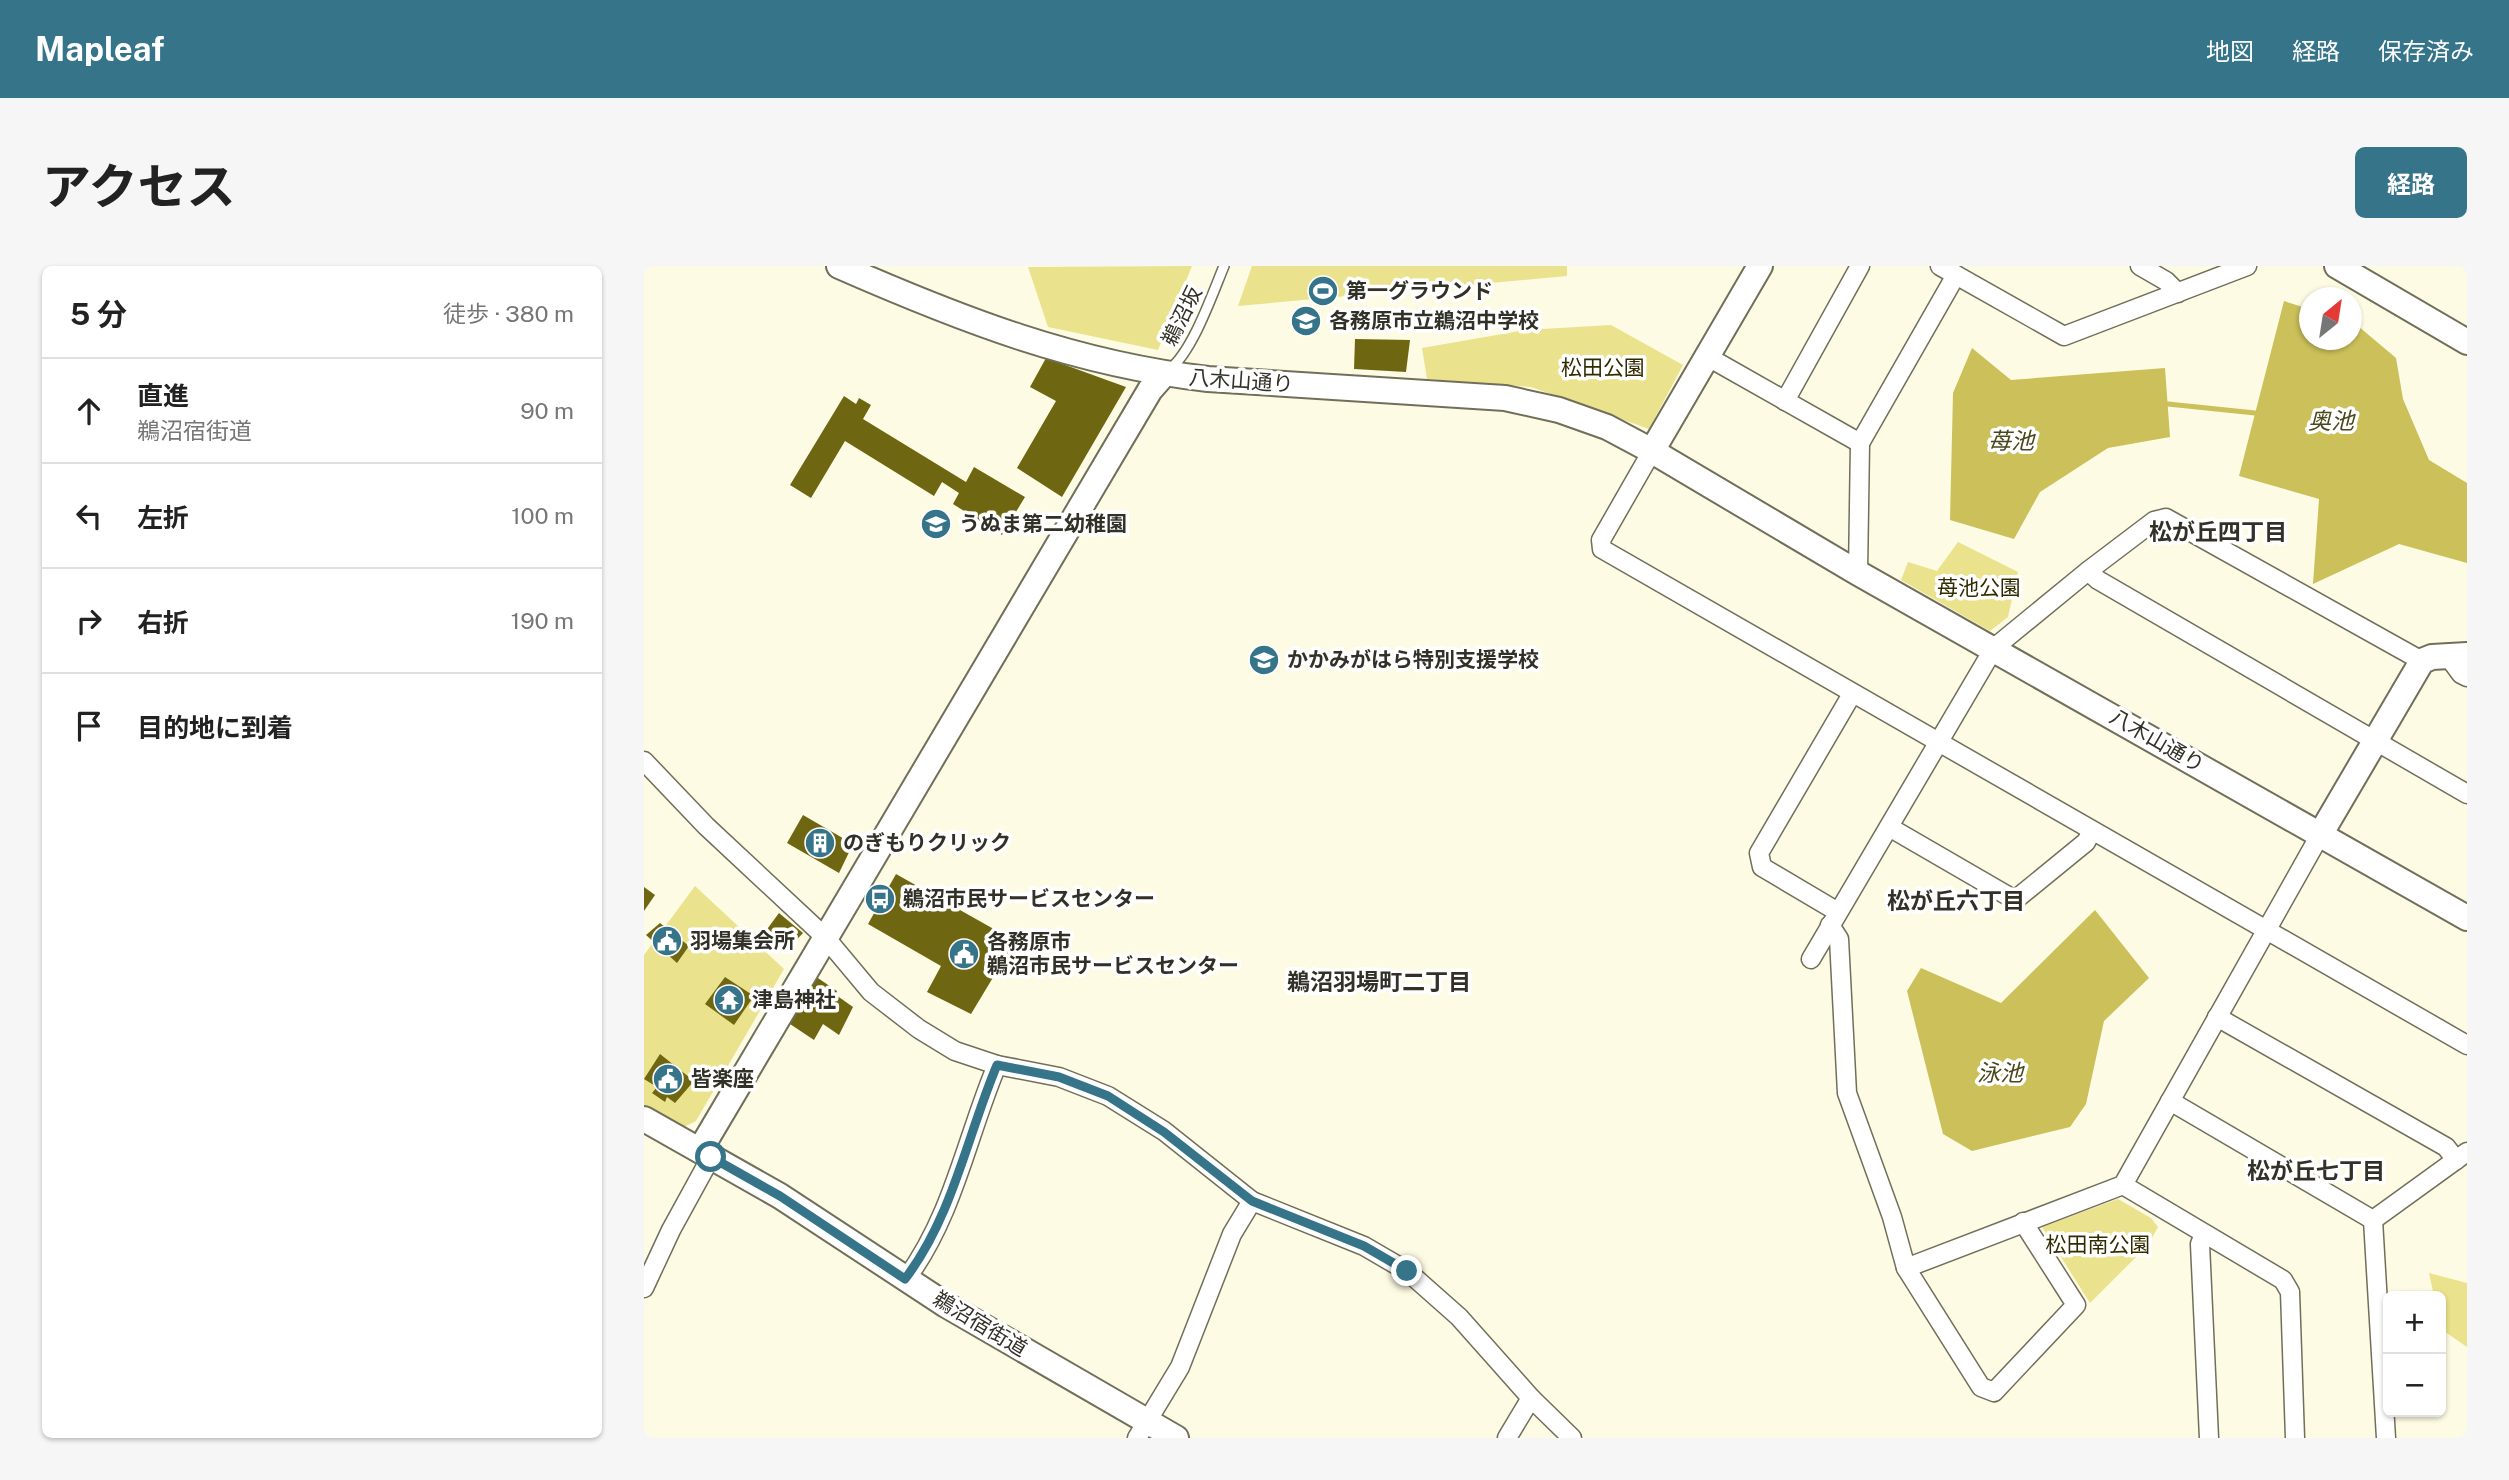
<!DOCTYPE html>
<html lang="ja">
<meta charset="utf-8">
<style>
body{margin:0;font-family:"Public Sans","Noto Sans JP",sans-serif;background:#f6f6f6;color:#222}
.controls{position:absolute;right:21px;bottom:21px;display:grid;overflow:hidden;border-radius:10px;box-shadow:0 2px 5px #0004}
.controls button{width:63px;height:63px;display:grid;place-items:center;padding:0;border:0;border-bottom:2px solid #e0e0e0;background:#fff;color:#222;font:35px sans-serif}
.compass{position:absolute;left:1655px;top:21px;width:63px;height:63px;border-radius:50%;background:#fff;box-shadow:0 2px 5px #0004;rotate:30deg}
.stop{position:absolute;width:21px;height:21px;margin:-16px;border:5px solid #36748a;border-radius:50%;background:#fff}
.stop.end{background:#36748a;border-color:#fff;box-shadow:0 2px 7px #0008}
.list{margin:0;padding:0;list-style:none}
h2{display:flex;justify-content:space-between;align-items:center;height:91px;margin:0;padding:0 28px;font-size:30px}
h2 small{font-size:23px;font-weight:400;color:#767676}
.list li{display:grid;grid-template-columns:46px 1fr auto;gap:21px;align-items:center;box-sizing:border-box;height:105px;padding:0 28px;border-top:2px solid #e0e0e0}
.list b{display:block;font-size:26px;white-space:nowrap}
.list p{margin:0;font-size:23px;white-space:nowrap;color:#767676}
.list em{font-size:23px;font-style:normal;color:#767676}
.icon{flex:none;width:38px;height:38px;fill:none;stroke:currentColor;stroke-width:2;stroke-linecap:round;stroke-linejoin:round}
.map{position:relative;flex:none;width:1823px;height:1172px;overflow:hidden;border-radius:10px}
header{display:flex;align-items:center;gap:42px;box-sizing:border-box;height:98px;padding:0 35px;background:#36748a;color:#fff}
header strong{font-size:33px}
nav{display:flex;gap:38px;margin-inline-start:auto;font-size:24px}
.intro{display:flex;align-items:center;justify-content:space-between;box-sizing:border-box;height:168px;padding:0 42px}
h1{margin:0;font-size:49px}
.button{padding:18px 32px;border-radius:10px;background:#36748a;color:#fff;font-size:24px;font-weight:700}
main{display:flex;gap:42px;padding:0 42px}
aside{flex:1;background:#fff;border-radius:10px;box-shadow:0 2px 5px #0004}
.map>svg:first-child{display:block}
.green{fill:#ebe28d}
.water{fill:#cbc05a}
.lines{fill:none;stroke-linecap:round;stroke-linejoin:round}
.stream{stroke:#cbc05a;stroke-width:5}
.building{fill:#6f6611}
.lane-casing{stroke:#716f5a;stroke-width:12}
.street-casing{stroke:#716f5a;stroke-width:21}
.secondary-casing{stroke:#716f5a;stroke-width:28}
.lane{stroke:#fff;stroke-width:9}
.street{stroke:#fff;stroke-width:18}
.secondary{stroke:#fff;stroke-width:24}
.route{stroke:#36748a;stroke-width:9}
.labels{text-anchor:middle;stroke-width:7;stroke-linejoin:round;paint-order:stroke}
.poi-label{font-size:21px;font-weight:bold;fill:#323128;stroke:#fff;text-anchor:start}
.street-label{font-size:21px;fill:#323128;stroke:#fff}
.park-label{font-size:21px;fill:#312c00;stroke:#fff}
.water-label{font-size:23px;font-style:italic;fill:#4b471c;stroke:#fff}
.neighbourhood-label{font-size:23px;font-weight:bold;fill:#323128;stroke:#fff}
</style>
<header>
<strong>Mapleaf</strong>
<nav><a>地図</a><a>経路</a><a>保存済み</a></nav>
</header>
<div class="intro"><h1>アクセス</h1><a class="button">経路</a></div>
<main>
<aside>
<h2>5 分<small>徒歩 · 380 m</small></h2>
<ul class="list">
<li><svg class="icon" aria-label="ahead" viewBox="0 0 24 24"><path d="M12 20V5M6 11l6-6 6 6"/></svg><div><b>直進</b><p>鵜沼宿街道</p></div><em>90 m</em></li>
<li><svg class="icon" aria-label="left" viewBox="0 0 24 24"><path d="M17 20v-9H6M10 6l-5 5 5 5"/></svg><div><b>左折</b></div><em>100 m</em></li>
<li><svg class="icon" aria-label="right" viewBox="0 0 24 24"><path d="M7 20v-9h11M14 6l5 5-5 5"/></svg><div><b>右折</b></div><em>190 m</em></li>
<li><svg class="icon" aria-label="arrive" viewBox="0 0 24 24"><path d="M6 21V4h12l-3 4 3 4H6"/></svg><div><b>目的地に到着</b></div></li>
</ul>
</aside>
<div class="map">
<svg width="1823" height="1172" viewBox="0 0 1823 1172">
<rect width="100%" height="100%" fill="#fdfbe3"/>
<!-- green -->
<g class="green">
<path d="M548 0 514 84 404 61 384 1Z"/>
<path d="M608 0H923V10L594 40Z"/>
<path d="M967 59 1039 99 1005 163 887 121 783 113 778 82 881 64Z"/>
<path d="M1314 276 1374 306 1364 351 1346 365 1257 314 1264 296 1293 305Z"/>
<path d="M51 620 140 703 52 855 40 861 0 839V689Z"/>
<path d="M1474 933 1507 952 1514 961 1504 979 1446 1037 1398 961Z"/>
<path d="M1785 1007 1823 1017V1081L1797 1063V1030H1790Z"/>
</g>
<!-- water -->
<g class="water">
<path d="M1640 35 1665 43 1666 74H1708V55L1752 92 1759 133 1785 194 1823 217V297L1755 278 1669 318 1675 233 1595 210Z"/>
<path d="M1328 82 1367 114 1521 102 1526 171 1464 182 1396 226 1370 273 1306 254 1309 127Z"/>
<path d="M1451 644 1505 712 1460 755 1442 838 1426 861 1328 885 1299 868 1263 725 1277 702 1357 737Z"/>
</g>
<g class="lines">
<!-- stream -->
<path class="stream" d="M1524 138 1611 147"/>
</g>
<!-- building -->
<g class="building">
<path d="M711 73 766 74 762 106 710 103Z"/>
<path d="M402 92 482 121 418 231 373 202 412 135 386 121Z"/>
<path d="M200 130 212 138 215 132 227 139 219 153 322 216 330 201 381 231 358 269 309 238 315 227 298 216 290 230 201 175 167 232 146 219Z"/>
<path d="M159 549 209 578 195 607 143 577Z"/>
<path d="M252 608 371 675 327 748 283 726 297 700 224 658Z"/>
<path d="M0 621 11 629 0 645Z"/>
<path d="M135 647 159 667 144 683 121 666Z"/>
<path d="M16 657 45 680 33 697 2 669Z"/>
<path d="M168 708 193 725 192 729 209 741 195 769 179 758 170 774 140 754Z"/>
<path d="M81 711 110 730 90 759 61 738Z"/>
<path d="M16 788 50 815 31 837 23 831 21 836 8 827 13 821 0 813Z"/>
</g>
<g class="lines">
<!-- lane casing -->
<g class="lane-casing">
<path id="lane" d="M526 103C549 84 568 29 580 0"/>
</g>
<!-- street casing -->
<g class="street-casing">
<g id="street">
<path d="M1296 0 1420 70 1603 0"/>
<path d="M1496 0 1522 15 1534 27"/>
<path d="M1064 91 1216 177 1312 9"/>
<path d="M1141 135 1216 0"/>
<path d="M1008 185 957 274 958 283 1823 779"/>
<path d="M1444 305 1454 314 1823 528"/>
<path d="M1214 307 1216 177"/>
<path d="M1803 389 1817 408 1823 411"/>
<path d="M0 495 62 560 181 671 227 726 275 763 311 785 353 799 415 811 464 830 520 865 608 935 720 980 763 1005 815 1051 887 1132 928 1172"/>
<path d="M1245 561 1371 634 1442 576 1448 565"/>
<path d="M1194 646 1118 601 1115 587 1208 428"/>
<path d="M1186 659 1195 673 1203 827 1248 951 1262 1002 1337 1121 1350 1126 1432 1039 1379 956"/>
<path d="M1167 693 1350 382 1444 305 1510 255 1522 252 1778 395"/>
<path d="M1573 751 1802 881 1812 894"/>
<path d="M1526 835 1729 954"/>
<path d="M1479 919 1639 1014 1646 1026 1651 1172"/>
<path d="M1729 954 1742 1172"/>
<path d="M1729 954 1823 886"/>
<path d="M1560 968 1556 978 1565 1172"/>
<path d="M1262 1002 1479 919 1676 569"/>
<path d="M262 1013C309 950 323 870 353 799"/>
<path d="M0 1022 27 964 67 891"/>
<path d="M493 1172 536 1101 588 968 608 935"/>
<path d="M863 1172 887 1132"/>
</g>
</g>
<!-- secondary casing -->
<g class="secondary-casing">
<g id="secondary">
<path d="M195 0C316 53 431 98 564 113L861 132 915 144 963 161 1008 185 1214 307 1823 652"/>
<path d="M1693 0 1823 76"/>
<path d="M1008 185 1116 0"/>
<path d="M1676 569 1778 395 1788 391 1823 389"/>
<path d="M0 853 136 930 302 1039 532 1172"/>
<path d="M56 884 506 124 520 108"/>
</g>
</g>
<!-- lane -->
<use href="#lane" class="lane"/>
<!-- street -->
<use href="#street" class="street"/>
<!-- secondary -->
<use href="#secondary" class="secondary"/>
</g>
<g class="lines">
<!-- route -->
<path class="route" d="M67 891 136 930 261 1013C309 950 323 870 353 799L415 811 464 830 520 866 608 935 720 980 763 1005"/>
</g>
<!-- icons -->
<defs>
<g id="stadium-disc" transform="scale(1.575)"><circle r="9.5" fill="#36748a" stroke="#fff"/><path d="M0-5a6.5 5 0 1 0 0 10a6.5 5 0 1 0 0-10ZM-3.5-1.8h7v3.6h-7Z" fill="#fff"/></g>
<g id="school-disc" transform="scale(1.575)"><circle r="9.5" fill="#36748a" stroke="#fff"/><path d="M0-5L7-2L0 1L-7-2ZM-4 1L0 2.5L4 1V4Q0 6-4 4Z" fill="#fff"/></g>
<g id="building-disc" transform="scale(1.575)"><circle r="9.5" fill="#36748a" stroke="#fff"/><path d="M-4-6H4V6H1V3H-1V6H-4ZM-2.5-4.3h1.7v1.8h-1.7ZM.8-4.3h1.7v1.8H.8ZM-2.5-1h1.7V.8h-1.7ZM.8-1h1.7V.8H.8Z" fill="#fff"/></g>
<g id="bus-disc" transform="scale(1.575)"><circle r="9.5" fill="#36748a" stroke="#fff"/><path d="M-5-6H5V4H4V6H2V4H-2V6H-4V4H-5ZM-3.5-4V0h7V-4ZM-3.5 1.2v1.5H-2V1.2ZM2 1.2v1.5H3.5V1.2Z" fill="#fff"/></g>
<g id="civic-disc" transform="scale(1.575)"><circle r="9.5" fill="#36748a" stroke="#fff"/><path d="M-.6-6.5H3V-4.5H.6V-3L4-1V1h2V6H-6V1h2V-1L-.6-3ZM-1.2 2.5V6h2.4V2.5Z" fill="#fff"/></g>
<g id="temple-disc" transform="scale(1.575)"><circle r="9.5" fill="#36748a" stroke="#fff"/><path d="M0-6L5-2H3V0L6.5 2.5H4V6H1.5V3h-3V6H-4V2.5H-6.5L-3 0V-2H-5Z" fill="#fff"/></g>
</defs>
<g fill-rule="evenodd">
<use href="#stadium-disc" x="679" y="25"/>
<use href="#school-disc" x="662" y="55"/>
<use href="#school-disc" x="292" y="258"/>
<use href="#school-disc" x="620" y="394"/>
<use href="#building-disc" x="176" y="577"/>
<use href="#bus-disc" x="236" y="633"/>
<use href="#civic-disc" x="23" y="675"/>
<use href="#civic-disc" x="320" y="688"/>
<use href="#temple-disc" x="85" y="734"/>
<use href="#civic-disc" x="24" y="813"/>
</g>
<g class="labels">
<!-- poi labels -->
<g class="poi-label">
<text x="702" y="32">第一グラウンド</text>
<text x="685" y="62">各務原市立鵜沼中学校</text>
<text x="315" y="265">うぬま第二幼稚園</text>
<text x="643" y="401">かかみがはら特別支援学校</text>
<text x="199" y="584">のぎもりクリック</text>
<text x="259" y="640">鵜沼市民サービスセンター</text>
<text x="46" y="682">羽場集会所</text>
<text x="343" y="683">各務原市<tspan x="343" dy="24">鵜沼市民サービスセンター</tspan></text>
<text x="108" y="741">津島神社</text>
<text x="47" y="820">皆楽座</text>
</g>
<!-- street labels -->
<g class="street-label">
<text transform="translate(538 50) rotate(-64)" y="7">鵜沼坂</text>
<text transform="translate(597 115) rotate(4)" y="7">八木山通り</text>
<text transform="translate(1513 475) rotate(30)" y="7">八木山通り</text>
<text transform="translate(336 1058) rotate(31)" y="7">鵜沼宿街道</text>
</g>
<!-- park labels -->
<g class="park-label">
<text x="959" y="109">松田公園</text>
<text x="1335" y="329">苺池公園</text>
<text x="1454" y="986">松田南公園</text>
</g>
<!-- water labels -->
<g class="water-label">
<text x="1687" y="163">奥池</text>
<text x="1367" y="183">苺池</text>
<text x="1356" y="815">泳池</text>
</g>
<!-- neighbourhood labels -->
<g class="neighbourhood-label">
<text x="1574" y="274">松が丘四丁目</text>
<text x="1312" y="643">松が丘六丁目</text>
<text x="735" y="724">鵜沼羽場町二丁目</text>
<text x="1672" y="913">松が丘七丁目</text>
</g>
</g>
</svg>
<div class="controls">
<button>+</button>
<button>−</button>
</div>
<svg class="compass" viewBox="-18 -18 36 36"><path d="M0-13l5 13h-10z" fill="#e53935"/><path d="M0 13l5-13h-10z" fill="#767676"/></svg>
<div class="stop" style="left:67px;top:891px"></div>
<div class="stop end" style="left:763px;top:1005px"></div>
</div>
</main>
